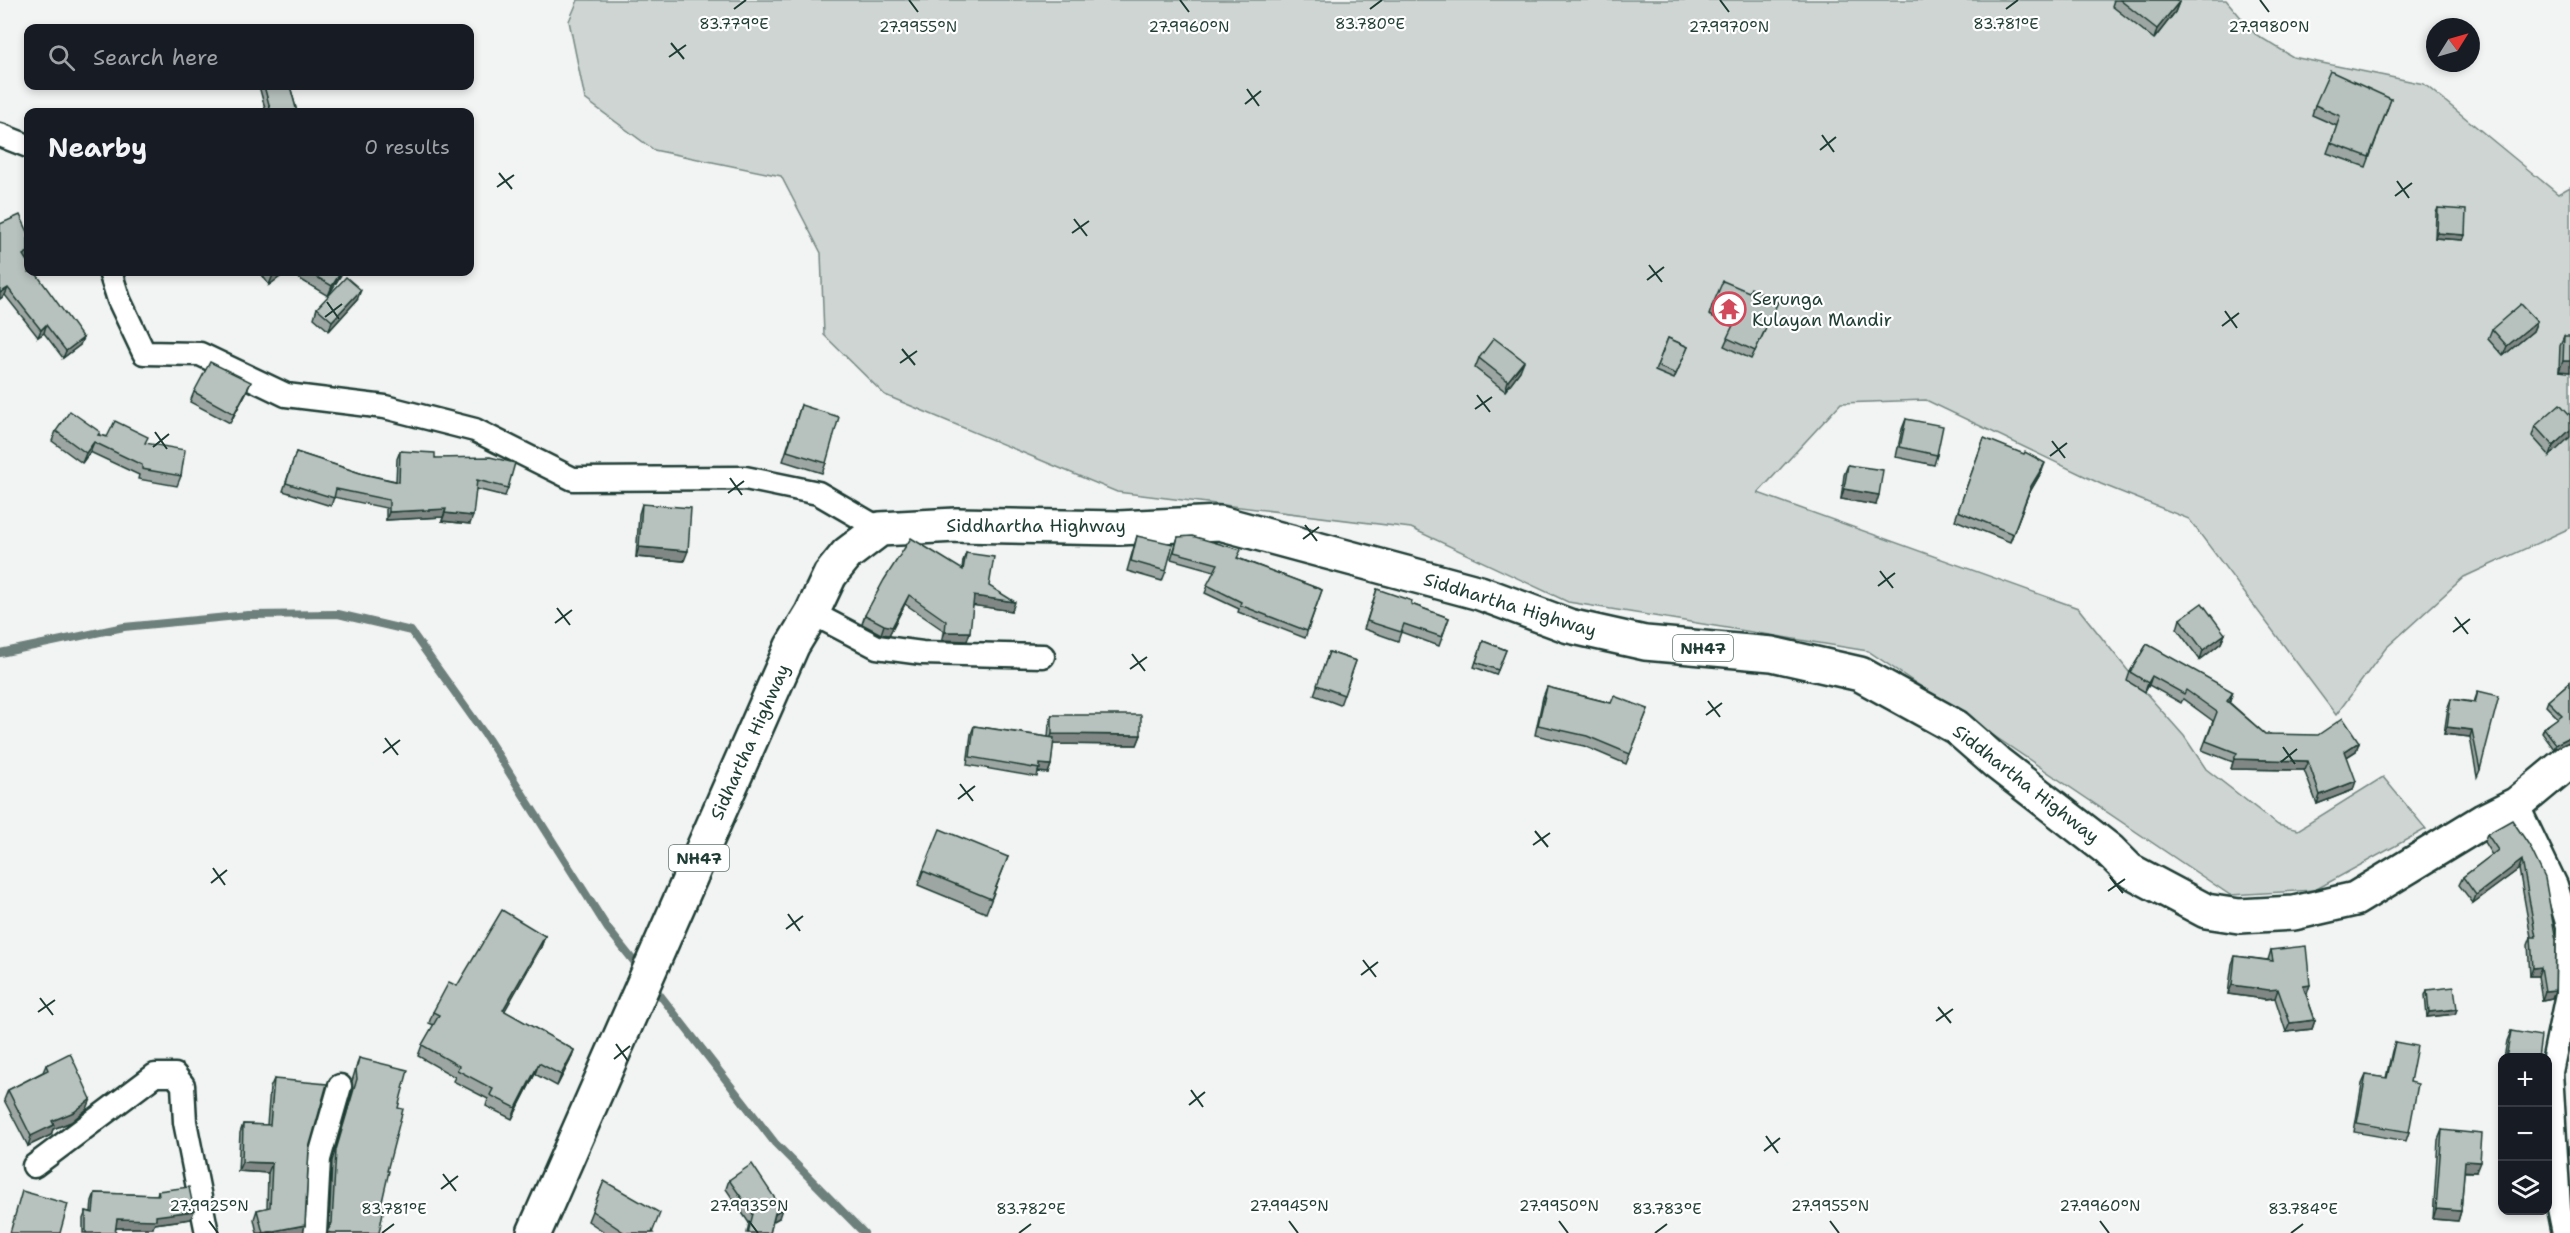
<!DOCTYPE html>
<meta charset="utf-8">
<style>
body{margin:0;font-family:"Shantell Sans",sans-serif;background:#20242c;color:#f1f3f6}
.controls{position:absolute;right:18px;bottom:18px;display:grid;overflow:hidden;border-radius:12px;box-shadow:0 3px 9px #0003}
.controls button{width:54px;height:54px;display:grid;place-items:center;padding:0;border:0;border-bottom:2px solid #363941;background:#171b24;color:#f1f3f6;font:30px sans-serif}
.compass{position:absolute;left:2426px;top:18px;width:54px;height:54px;border-radius:50%;background:#171b24;box-shadow:0 3px 9px #0003;rotate:53deg}
.list{margin:0;padding:0;list-style:none}
h2{display:flex;justify-content:space-between;align-items:center;height:78px;margin:0;padding:0 24px;font-size:26px}
h2 small{font-size:20px;font-weight:400;color:#9ea1a6}
.icon{flex:none;width:33px;height:33px;fill:none;stroke:currentColor;stroke-width:2;stroke-linecap:round;stroke-linejoin:round}
.map{position:relative;flex:none;width:2570px;height:1233px;overflow:hidden}
.search{position:absolute;background:#171b24;box-shadow:0 3px 9px #0003;left:24px;top:24px;width:450px;height:66px;display:flex;align-items:center;gap:15px;box-sizing:border-box;padding:0 21px;border-radius:12px;color:#9ea1a6;font-size:22px}
.panel{position:absolute;background:#171b24;box-shadow:0 3px 9px #0003;left:24px;top:108px;width:450px;height:168px;border-radius:12px}
.map>svg:first-child{display:block}
.green{fill:#ced5d3;stroke:#768984;stroke-width:1.5}
.lines{fill:none;stroke-linecap:round;stroke-linejoin:round}
.stream{stroke:#6d807b;stroke-width:8}
.street-casing{stroke:#1f3d34;stroke-width:27}
.highway-casing{stroke:#1f3d34;stroke-width:38}
.street{stroke:#fff;stroke-width:22}
.highway{stroke:#fff;stroke-width:33}
.wall{fill:#9da6a3;stroke:#1f3d34;stroke-width:1.5}
.shaded-wall{fill:#808784;stroke:#1f3d34;stroke-width:1.5}
.building{fill:#b7c1bd;stroke:#1f3d34;stroke-width:1.5}
.ticks{fill:none;stroke:#1f3d34;stroke-width:2}
.labels{text-anchor:middle;stroke-width:4.5;stroke-linejoin:round;paint-order:stroke}
.shield{fill:#fff;stroke:#627771;stroke-width:1.5}
.shield-label{font-size:16px;font-weight:bold;fill:#1f3d34}
.poi-label{font-size:18px;fill:#1f3d34;stroke:#fff;text-anchor:start}
.street-label{font-size:18px;fill:#1f3d34;stroke:#fff}
.ticks-label{font-size:15px;text-anchor:middle;fill:#1f3d34;stroke:#fff;stroke-width:4.5;stroke-linejoin:round;paint-order:stroke}
</style>
<div class="map">
<svg width="2570" height="1233" viewBox="0 0 2570 1233">
<rect width="100%" height="100%" fill="#f2f3f3"/>
<filter id="ink" filterUnits="userSpaceOnUse"><feTurbulence type="fractalNoise" baseFrequency=".0167" numOctaves="2"/><feDisplacementMap in="SourceGraphic" scale="12" xChannelSelector="R" yChannelSelector="G"/><feConvolveMatrix kernelMatrix="1 2 1 2 8 2 1 2 1" color-interpolation-filters="sRGB"/></filter>
<g filter="url(#ink)">
<!-- green -->
<path class="green" d="M578 0H2226L2255 34 2293 57 2424 84 2558 194 2570 187V528L2464 577 2386 648 2336 715 2189 519 2101 484 1926 400 1841 403 1758 493 2078 608 2145 692 2184 736 2206 769 2278 825 2298 830 2383 777 2426 829 2315 890 2230 895 1868 651 1568 602 1411 528 1117 492 885 395 824 335 821 253 781 176 654 150 585 99 569 21Z"/>
<g class="lines">
<!-- stream -->
<g class="stream">
<path d="M0 653 124 627 248 615 338 614 411 631 488 739 608 929 640 969"/>
<path d="M653 986 775 1143 864 1233"/>
</g>
<!-- street casing -->
<g class="street-casing">
<g id="street">
<path d="M0 135 28 146"/>
<path d="M110 272 119 300 144 353 200 354 286 395 385 407 475 430 573 479 745 478 818 493 880 529"/>
<path d="M812 613 877 647 922 653 1043 656"/>
<path d="M2517 804 2556 885 2568 926 2567 994 2551 1072 2559 1208 2564 1233"/>
<path d="M34 1166 155 1075H175L183 1085 185 1122 207 1233"/>
<path d="M315 1233 319 1159 340 1086"/>
</g>
</g>
<!-- highway casing -->
<g class="highway-casing">
<path id="highway" d="M534 1233 792 646 812 613 830 575 847 554 880 529 956 525 1119 528 1220 523 1480 593 1569 626 1645 643 1772 654 1860 674 1956 727 1997 763 2109 850 2129 870 2206 911 2239 916 2294 913 2355 899 2483 821 2517 804 2570 760"/>
</g>
<!-- street -->
<use href="#street" class="street"/>
<!-- highway -->
<use href="#highway" class="highway"/>
</g>
<!-- wall -->
<g class="wall">
<path d="M2114 0H2176L2179 2 2175 12 2154 39 2112 6Z"/>
<path d="M259 86H290L297 112H266Z"/>
<path d="M2391 99 2366 167 2327 153 2337 126 2312 115 2315 105Z"/>
<path d="M2438 208 2465 235 2463 240 2435 238 2436 213Z"/>
<path d="M28 232V258L26 259 80 345 63 358 44 333 38 337 5 295 0 299Z"/>
<path d="M260 272H287L269 285Z"/>
<path d="M295 272H342L328 296 293 275Z"/>
<path d="M357 300 329 331 314 318 317 308Z"/>
<path d="M1712 306 1775 310 1751 359 1724 346 1733 326 1709 315Z"/>
<path d="M2537 321 2533 331 2503 356 2488 339 2492 329Z"/>
<path d="M2564 336 2570 372 2559 371 2560 345Z"/>
<path d="M1668 338 1688 347 1674 379 1655 371Z"/>
<path d="M1479 358 1520 371 1505 391 1475 368Z"/>
<path d="M247 391 230 423 190 402 194 392Z"/>
<path d="M801 405 826 463 822 473 783 461Z"/>
<path d="M2570 415 2550 456 2532 436 2535 426Z"/>
<path d="M1906 419 1937 455 1934 465 1896 457 1902 429Z"/>
<path d="M56 431 99 435 146 444 181 476 177 486 138 479 139 475 90 452 82 463 52 441Z"/>
<path d="M1984 438 2042 471 2028 495 2010 542 1955 520Z"/>
<path d="M400 451 435 458 508 488 505 496 476 489 470 524 442 521 443 517 386 520V508L334 497 331 506 283 491 296 452 363 474 396 481 397 459Z"/>
<path d="M1848 465 1876 505 1841 499 1844 475Z"/>
<path d="M642 504 684 561 636 557 639 514Z"/>
<path d="M1137 536 1166 571 1162 581 1127 571Z"/>
<path d="M1178 537 1238 558 1322 590 1305 638 1238 612 1239 609 1205 593 1214 571 1171 559Z"/>
<path d="M966 553 989 586 1012 611 973 605 967 641 942 640 943 630 905 604 889 635 881 634 862 624 865 615 962 570 963 561Z"/>
<path d="M1377 589 1411 604 1449 618 1439 646 1401 632 1398 641 1364 629Z"/>
<path d="M2180 619 2225 634 2221 643 2200 660 2177 629Z"/>
<path d="M1483 641 1506 650 1496 675 1474 667Z"/>
<path d="M2147 644 2230 701 2229 702 2265 734 2359 742 2356 751 2347 757 2353 790 2317 804 2304 770 2231 769 2233 762 2202 750 2213 721 2183 699 2181 703 2149 685 2145 692 2127 681 2130 672Z"/>
<path d="M1329 652 1356 661 1340 705 1314 695Z"/>
<path d="M2570 682 2569 742 2554 749 2542 733 2544 728 2558 718 2546 706 2548 701Z"/>
<path d="M1547 687 1611 703 1648 709 1626 764 1584 746 1535 735 1543 697Z"/>
<path d="M2478 691 2480 770 2477 777 2470 737 2444 734 2448 707 2451 699 2474 702Z"/>
<path d="M1052 715 1141 735 1137 745 1053 744 1051 765 1048 773 1038 772 1037 777 967 765 971 734 974 726 1048 737 1049 725Z"/>
<path d="M2487 834 2529 845 2552 998 2542 1000 2538 976H2530L2528 945 2531 937 2519 869 2473 903 2459 885 2463 877 2492 855 2484 842Z"/>
<path d="M1008 857 986 913 918 885 923 871Z"/>
<path d="M545 936 541 947 504 1011 574 1050 570 1061 557 1086 535 1074 512 1119 486 1106 488 1099 453 1081 455 1077 418 1056 422 1045 434 1025 429 1023 433 1012 457 986Z"/>
<path d="M2271 950 2307 994H2306L2315 1020 2312 1029 2286 1032 2275 998 2265 999 2228 994 2232 964 2235 956 2268 960Z"/>
<path d="M2427 990 2457 1009 2455 1014 2427 1017 2425 995Z"/>
<path d="M2511 1031 2538 1058H2504L2507 1041Z"/>
<path d="M2395 1042 2410 1082 2409 1132 2406 1141 2354 1132 2362 1084 2366 1075 2386 1078 2392 1051Z"/>
<path d="M359 1058 398 1108 381 1206 379 1233H327L329 1230 332 1161 353 1090 352 1081Z"/>
<path d="M46 1065 87 1109 71 1122 53 1129 51 1135 28 1146 4 1100 8 1090 43 1072Z"/>
<path d="M274 1079 309 1148 305 1225 303 1233H257L254 1219 257 1210 267 1208 268 1173 238 1171 240 1133 243 1124 267 1125 270 1088Z"/>
<path d="M2442 1130 2476 1172H2464L2461 1211 2458 1221 2433 1219 2438 1140Z"/>
<path d="M729 1180 779 1218 773 1221 770 1233H747L749 1223 726 1189Z"/>
<path d="M604 1181 653 1233H606L588 1221Z"/>
<path d="M158 1191 191 1219 154 1224 153 1228H116L115 1233H83V1219L86 1211 91 1212 92 1201 95 1193 157 1195Z"/>
</g>
<!-- shaded-wall -->
<g class="shaded-wall">
<path d="M2179 2 2175 12 2154 39 2157 29Z"/>
<path d="M2437 233 2465 235 2463 240 2435 238Z"/>
<path d="M28 252V258L20 262 23 255Z"/>
<path d="M277 272H287L269 285 273 275Z"/>
<path d="M341 272H342L341 275 328 296 332 286Z"/>
<path d="M8 288 5 295 0 299V293Z"/>
<path d="M361 290 357 300 329 331 332 321Z"/>
<path d="M2537 321 2533 331 2503 356 2507 346Z"/>
<path d="M46 325 44 333 38 337 41 330Z"/>
<path d="M83 338 80 345 63 358 66 351Z"/>
<path d="M1524 361 1520 371 1505 391 1508 381Z"/>
<path d="M2563 361H2570V372L2559 371Z"/>
<path d="M251 382 247 391 230 423 234 414Z"/>
<path d="M2570 430V437L2550 456 2553 446Z"/>
<path d="M94 442 90 452 82 463 86 453Z"/>
<path d="M2045 463 2042 471 2028 495 2010 542 2031 486Z"/>
<path d="M1844 489 1879 495 1876 505 1841 499Z"/>
<path d="M446 509 443 517 386 520 389 512Z"/>
<path d="M445 513 473 516 470 524 442 521Z"/>
<path d="M639 547 688 551 684 561 636 557Z"/>
<path d="M909 595 905 604 889 635 881 634 884 625Z"/>
<path d="M974 596 1015 602 1012 611 970 605Z"/>
<path d="M945 632H970L967 641 942 640Z"/>
<path d="M2225 634 2221 643 2200 660 2203 650Z"/>
<path d="M2152 676 2149 685 2145 692 2148 683Z"/>
<path d="M2233 692 2230 701 2223 710 2227 701Z"/>
<path d="M2447 727 2472 730 2470 737 2444 734Z"/>
<path d="M1052 734 1141 735 1137 745 1048 744Z"/>
<path d="M2570 737V740L2569 742 2554 749 2556 744Z"/>
<path d="M2359 742 2356 751 2342 760 2345 751Z"/>
<path d="M2234 759 2308 761 2304 770 2231 769Z"/>
<path d="M1040 764 1051 765 1048 773 1038 772Z"/>
<path d="M2356 781 2353 790 2317 804 2320 795Z"/>
<path d="M2522 860 2519 869 2473 903 2476 895Z"/>
<path d="M545 936 541 947 499 1021 503 1010Z"/>
<path d="M2541 967 2538 976H2530L2533 968Z"/>
<path d="M2232 985 2278 989 2275 998 2265 999 2228 994Z"/>
<path d="M2310 985 2307 994 2300 995 2303 986Z"/>
<path d="M2555 990 2552 998 2542 1000 2545 991Z"/>
<path d="M2457 1009 2455 1014 2427 1017 2429 1012Z"/>
<path d="M2315 1020 2312 1029 2286 1032 2290 1023Z"/>
<path d="M574 1050 570 1061 557 1086 561 1075Z"/>
<path d="M539 1063 535 1074 512 1119 516 1108Z"/>
<path d="M91 1099 87 1109 71 1122 53 1129 51 1135 28 1146 31 1136 52 1121Z"/>
<path d="M2465 1161 2480 1162 2476 1172 2461 1171Z"/>
<path d="M242 1162 272 1163 268 1173 238 1171Z"/>
<path d="M782 1209 779 1218 772 1222 775 1213Z"/>
<path d="M2436 1209 2461 1211 2458 1221 2433 1219Z"/>
<path d="M194 1211 191 1219 154 1224 153 1228H114L117 1219Z"/>
<path d="M305 1225 303 1233H263Z"/>
</g>
<!-- building -->
<g class="building">
<path d="M2120 0H2176L2179 2 2157 29Z"/>
<path d="M2330 71 2391 99 2369 157 2331 143 2340 116 2315 105Z"/>
<path d="M264 86H290L297 112H271Z"/>
<path d="M2438 208 2466 210 2465 235 2437 233Z"/>
<path d="M20 215 28 232V252L23 255 28 263V272H35L83 338 66 351 46 325 41 330 8 288 0 293V224Z"/>
<path d="M308 272H341L332 286Z"/>
<path d="M346 277 361 290 332 321 317 308Z"/>
<path d="M1723 281 1749 292 1751 288 1778 302 1755 351 1727 338 1737 317 1712 306Z"/>
<path d="M2521 304 2537 321 2507 346 2492 329Z"/>
<path d="M2564 336H2570V361H2563Z"/>
<path d="M1494 338 1524 361 1508 381 1479 358Z"/>
<path d="M1668 338 1688 347 1676 374 1657 366Z"/>
<path d="M210 362 251 382 234 414 194 392Z"/>
<path d="M2560 404 2570 415V430L2553 446 2535 426Z"/>
<path d="M801 405 839 417 826 463 787 451Z"/>
<path d="M70 411 100 432 98 435 107 437 115 421 148 437 145 443 185 450 181 476 142 469V465L94 442 86 453 56 431Z"/>
<path d="M1906 419 1943 426 1937 455 1900 447Z"/>
<path d="M1984 438 2024 454 2025 452 2045 463 2031 486 2013 534 1958 511Z"/>
<path d="M400 451 435 453V458L490 457 515 463 508 488 477 480 473 516 445 513 446 509 389 512V500L336 489 334 498 286 483 296 452 363 474 399 482Z"/>
<path d="M1848 465 1883 470 1879 495 1844 489Z"/>
<path d="M642 504 691 508 688 551 639 547Z"/>
<path d="M1137 536 1173 544 1166 571 1131 561Z"/>
<path d="M1192 536 1241 550 1237 558 1322 590 1307 631 1240 605 1241 602 1207 585 1218 564 1174 552 1178 537Z"/>
<path d="M911 538 963 570 966 553 994 557 989 586 1015 602 974 596 970 632H945L946 621 909 595 892 627 884 625 865 615 884 580Z"/>
<path d="M1377 589 1412 601 1411 604 1449 618 1442 637 1404 624 1401 632 1367 621Z"/>
<path d="M2202 603 2225 634 2203 650 2180 619Z"/>
<path d="M1483 641 1506 650 1498 670 1476 662Z"/>
<path d="M2147 644 2233 692 2227 701 2265 734 2318 735 2343 718 2359 742 2345 751 2356 781 2320 795 2308 761 2234 759 2237 753 2206 741 2217 712 2186 690 2184 694 2152 676 2148 683 2130 672Z"/>
<path d="M1329 652 1356 661 1344 695 1317 685Z"/>
<path d="M2570 682V737L2556 744 2544 728 2562 715 2548 701Z"/>
<path d="M1547 687 1611 703 1614 696 1648 709 1630 754 1587 736 1538 725Z"/>
<path d="M2478 691 2499 696 2480 770 2472 730 2447 727 2451 699 2475 703Z"/>
<path d="M1052 715H1141V735L1052 734Z"/>
<path d="M974 726 1054 738 1051 765 1040 764V769L970 757Z"/>
<path d="M2512 820 2529 845 2545 878 2556 940 2555 990 2545 991 2541 967 2533 968 2531 937H2536L2522 860 2476 895 2463 877 2498 850 2487 834Z"/>
<path d="M940 829 1008 857 991 899 923 871Z"/>
<path d="M502 910 545 936 503 1010 574 1050 561 1075 539 1063 516 1108 490 1095 493 1089 457 1070 459 1066 422 1045 439 1015 433 1012 449 982 457 986Z"/>
<path d="M2306 946 2310 985 2303 986 2315 1020 2290 1023 2278 989 2269 990 2232 985 2235 956 2273 961 2271 950Z"/>
<path d="M2454 987 2457 1009 2429 1012 2427 990Z"/>
<path d="M2511 1031 2541 1036 2538 1058H2506Z"/>
<path d="M2395 1042 2417 1046 2410 1082 2418 1084 2409 1132 2357 1123 2366 1075 2387 1078Z"/>
<path d="M70 1053 91 1099 74 1112 52 1121 54 1125 31 1136 8 1090 48 1070 46 1065Z"/>
<path d="M359 1058 408 1070 398 1108 403 1109 387 1171H389L381 1206 384 1207 379 1233H331L327 1232 332 1223 336 1150 357 1079 356 1070Z"/>
<path d="M274 1079 327 1084 309 1148 305 1225 263 1233 257 1210 270 1207 272 1163 242 1162 243 1124 270 1125Z"/>
<path d="M2442 1130 2482 1134 2480 1162 2465 1161 2461 1211 2436 1209Z"/>
<path d="M752 1164 782 1209 775 1213 770 1233H748L753 1214 729 1180Z"/>
<path d="M604 1181 660 1213 652 1233H625L592 1211Z"/>
<path d="M189 1187 194 1211 156 1216V1220L117 1219 115 1233H86V1211L93 1213 95 1193 159 1195 158 1191Z"/>
<path d="M22 1191 68 1204 60 1233H10Z"/>
</g>
</g>
<!-- ticks -->
<path class="ticks" d="M909 0 918 12M1180 0 1189 12M1720 0 1729 12M2260 0 2269 12M734 9 746 0M1370 9 1382 0M2006 9 2018 0M671 43 684 59M669 57 686 45M1247 89 1259 106M1245 104 1261 91M1822 135 1834 152M1820 150 1836 137M499 173 512 189M2397 181 2409 198M497 187 514 175M2395 196 2412 183M1074 219 1087 236M1072 233 1089 221M1649 265 1662 282M1647 280 1664 267M327 302 339 319M2225 311 2237 328M325 317 342 304M2222 326 2239 313M902 349 915 365M900 363 917 351M1477 395 1490 412M1475 409 1492 397M155 432 167 449M2052 441 2065 458M153 447 169 434M2050 456 2067 443M730 478 742 495M728 493 744 481M1305 525 1317 541M1303 539 1319 527M1880 571 1893 588M1878 586 1895 573M557 608 570 625M2455 617 2468 634M555 623 572 610M2453 632 2470 619M1132 654 1145 671M1130 669 1147 657M1708 701 1720 717M1706 715 1722 703M385 738 398 755M2283 747 2295 764M383 753 400 740M2281 762 2297 749M960 784 973 801M958 799 975 786M1535 831 1548 847M1533 845 1550 833M213 868 225 885M2110 877 2123 893M211 883 227 870M2108 891 2125 879M788 914 800 931M786 929 803 916M1363 960 1376 977M1361 975 1378 962M40 998 53 1015M1938 1007 1951 1023M38 1012 55 1000M1936 1021 1953 1009M616 1044 628 1061M614 1059 630 1046M1191 1090 1203 1107M1189 1105 1205 1092M1766 1136 1778 1153M1764 1151 1780 1138M443 1174 456 1191M441 1189 458 1176M209 1221 218 1233M749 1221 758 1233M1289 1221 1298 1233M1559 1221 1568 1233M1830 1221 1839 1233M2100 1221 2109 1233M382 1233 394 1224M1019 1233 1031 1224M1655 1233 1667 1224M2291 1233 2303 1224"/>
<!-- icons -->
<defs>
<g id="temple-ring" transform="scale(1.725)"><circle r="9.5" fill="#fff" stroke="#d1495b" stroke-width="1.5"/><path d="M0-6L5-2H3V0L6.5 2.5H4V6H1.5V3h-3V6H-4V2.5H-6.5L-3 0V-2H-5Z" fill="#d1495b"/></g>
</defs>
<g fill-rule="evenodd">
<use href="#temple-ring" x="1729" y="309"/>
</g>
<g class="labels">
<!-- shield labels -->
<g class="shield">
<rect x="1673" y="635" width="60" height="26" rx="4.5"/>
<rect x="669" y="845" width="60" height="26" rx="4.5"/>
</g>
<g class="shield-label">
<text x="1703" y="654">NH47</text>
<text x="699" y="864">NH47</text>
</g>
<!-- poi labels -->
<g class="poi-label">
<text x="1752" y="305">Serunga<tspan x="1752" dy="21">Kulayan Mandir</tspan></text>
</g>
<!-- street labels -->
<g class="street-label">
<text x="1036" y="532">Siddhartha Highway</text>
<text transform="translate(1510 605) rotate(17)" y="6">Siddhartha Highway</text>
<text transform="translate(750 742) rotate(-66)" y="6">Sidhartha Highway</text>
<text transform="translate(2026 784) rotate(38)" y="6">Siddhartha Highway</text>
</g>
</g>
<g class="ticks-label">
<text x="1370" y="29">83.780°E</text>
<text x="2006" y="29">83.781°E</text>
<text x="734" y="29">83.779°E</text>
<text x="918" y="32">27.9955°N</text>
<text x="1189" y="32">27.9960°N</text>
<text x="1729" y="32">27.9970°N</text>
<text x="2269" y="32">27.9980°N</text>
<text x="209" y="1211">27.9925°N</text>
<text x="749" y="1211">27.9935°N</text>
<text x="1289" y="1211">27.9945°N</text>
<text x="1559" y="1211">27.9950°N</text>
<text x="1830" y="1211">27.9955°N</text>
<text x="2100" y="1211">27.9960°N</text>
<text x="394" y="1214">83.781°E</text>
<text x="1031" y="1214">83.782°E</text>
<text x="1667" y="1214">83.783°E</text>
<text x="2303" y="1214">83.784°E</text>
</g>
</svg>
<div class="controls">
<button>+</button>
<button>−</button>
<button><svg class="icon" aria-label="layers" viewBox="0 0 24 24"><path d="M12 4l9 5-9 5-9-5zM3 14l9 5 9-5"/></svg></button>
</div>
<svg class="compass" viewBox="-18 -18 36 36"><path d="M0-13l5 13h-10z" fill="#e53935"/><path d="M0 13l5-13h-10z" fill="#9ea1a6"/></svg>
<div class="search"><svg class="icon" aria-label="search" viewBox="0 0 24 24"><circle cx="10" cy="10" r="6"/><path d="M15 15l6 6"/></svg>Search here</div>
<section class="panel">
<h2>Nearby<small>0 results</small></h2>
<ul class="list">
</ul>
</section>
</div>
